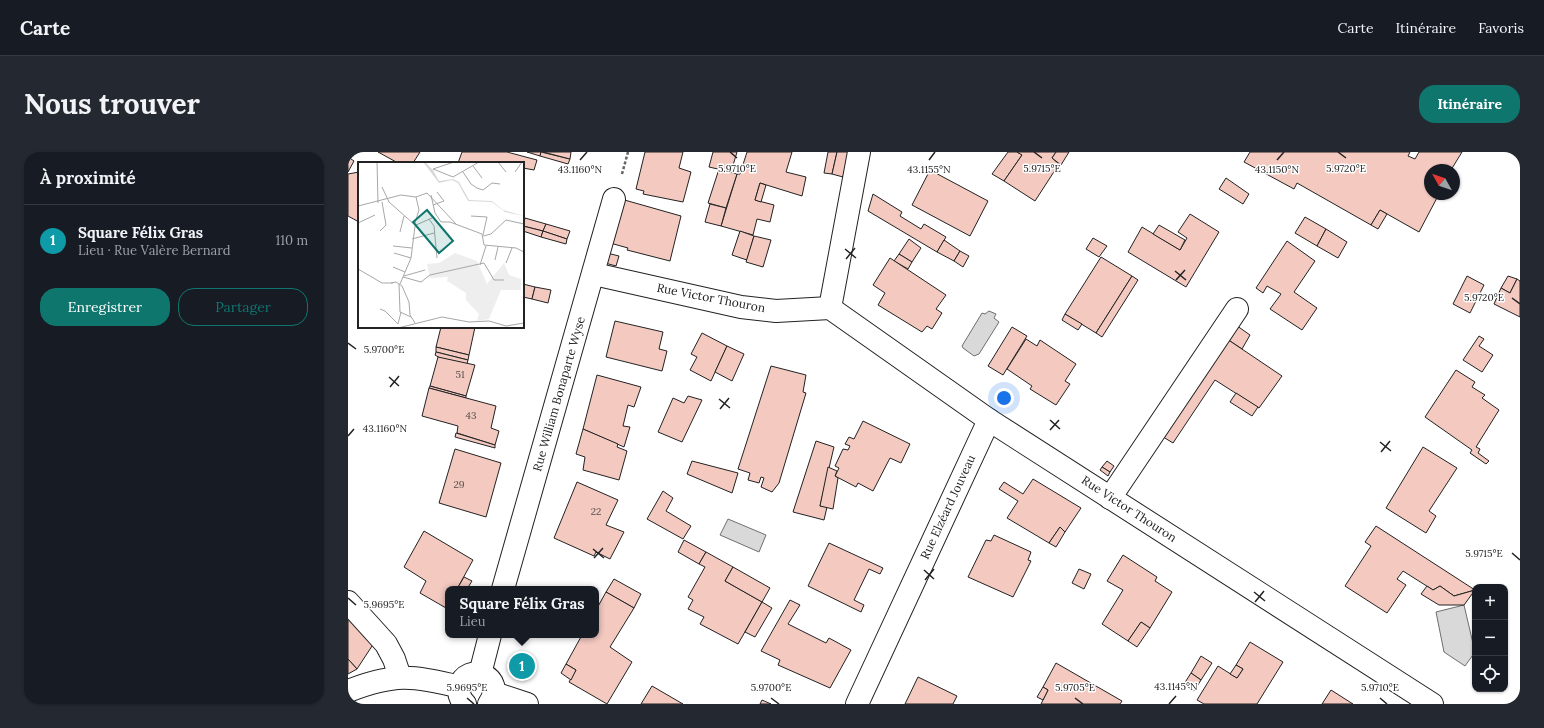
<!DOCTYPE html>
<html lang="fr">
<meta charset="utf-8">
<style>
body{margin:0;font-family:Lora,serif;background:#242831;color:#f1f3f6}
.controls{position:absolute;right:12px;bottom:12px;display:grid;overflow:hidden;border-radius:8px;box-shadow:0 1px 3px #0004}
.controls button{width:36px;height:36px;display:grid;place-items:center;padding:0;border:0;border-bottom:1px solid #363941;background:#171b24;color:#f1f3f6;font:20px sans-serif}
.compass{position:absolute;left:1076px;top:12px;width:36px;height:36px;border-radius:50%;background:#171b24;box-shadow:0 1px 3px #0004;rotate:310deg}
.you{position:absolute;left:656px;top:246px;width:14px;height:14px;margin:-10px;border:3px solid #fff;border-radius:50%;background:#1a73e8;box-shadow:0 0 0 6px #1a73e833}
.badge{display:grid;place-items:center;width:26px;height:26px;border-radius:50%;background:#0f766e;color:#fff;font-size:13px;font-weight:700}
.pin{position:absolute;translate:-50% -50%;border:2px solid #fff;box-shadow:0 1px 4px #0006}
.popup{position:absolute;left:97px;top:434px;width:154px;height:52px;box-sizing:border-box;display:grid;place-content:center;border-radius:8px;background:#171b24;filter:drop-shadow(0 1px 3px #0005);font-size:13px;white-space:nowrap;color:#9ea1a6}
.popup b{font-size:15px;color:#f1f3f6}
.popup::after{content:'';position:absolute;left:50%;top:100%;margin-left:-8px;border:8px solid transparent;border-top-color:#171b24}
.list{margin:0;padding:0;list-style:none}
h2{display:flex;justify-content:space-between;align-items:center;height:52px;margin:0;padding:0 16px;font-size:17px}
h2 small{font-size:13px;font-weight:400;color:#9ea1a6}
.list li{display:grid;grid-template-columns:26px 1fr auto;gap:12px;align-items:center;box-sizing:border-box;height:72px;padding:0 16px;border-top:1px solid #363941}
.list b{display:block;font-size:15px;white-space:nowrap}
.list p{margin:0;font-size:13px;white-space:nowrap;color:#9ea1a6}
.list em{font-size:13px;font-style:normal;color:#9ea1a6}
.actions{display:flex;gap:8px;padding:12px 16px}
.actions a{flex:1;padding:9px 0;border:1px solid #0f766e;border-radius:16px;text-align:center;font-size:14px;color:#0f766e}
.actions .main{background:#0f766e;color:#fff}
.icon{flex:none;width:22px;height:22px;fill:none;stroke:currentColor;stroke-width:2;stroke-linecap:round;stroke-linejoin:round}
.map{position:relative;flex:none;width:1172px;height:552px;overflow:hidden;border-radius:16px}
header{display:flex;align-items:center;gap:24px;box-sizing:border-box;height:56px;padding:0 20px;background:#171b24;border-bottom:1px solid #363941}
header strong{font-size:19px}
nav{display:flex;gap:22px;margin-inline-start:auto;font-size:14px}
.intro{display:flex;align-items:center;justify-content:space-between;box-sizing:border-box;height:96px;padding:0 24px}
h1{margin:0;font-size:28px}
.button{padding:10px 18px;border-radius:16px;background:#0f766e;color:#fff;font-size:14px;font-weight:700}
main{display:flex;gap:24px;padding:0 24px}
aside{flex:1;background:#171b24;border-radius:16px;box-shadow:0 1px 3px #0004}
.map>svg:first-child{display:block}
.water{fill:#d9d9d9;stroke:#6f6f6f}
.building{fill:#f3c9c0;stroke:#222}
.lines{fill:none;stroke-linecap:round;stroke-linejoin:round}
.minor-casing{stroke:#222;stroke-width:24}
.path{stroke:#646464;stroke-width:2.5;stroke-dasharray:3 2;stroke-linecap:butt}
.minor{stroke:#fff;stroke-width:22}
.ticks{fill:none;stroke:#222;stroke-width:1.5}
.labels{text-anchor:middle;stroke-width:3;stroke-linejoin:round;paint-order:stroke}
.number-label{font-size:10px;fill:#564c4a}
.street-label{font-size:12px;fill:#222;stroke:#fff}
.inset-road{fill:none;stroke:#a7a7a7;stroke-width:1}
.view{fill:#0f766e;fill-opacity:0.15;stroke:#0f766e;stroke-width:2}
.inset-edge{fill:none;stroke:#222;stroke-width:2}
.ticks-label{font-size:10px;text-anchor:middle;fill:#222;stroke:#fff;stroke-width:3;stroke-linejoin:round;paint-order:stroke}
</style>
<header>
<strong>Carte</strong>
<nav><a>Carte</a><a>Itinéraire</a><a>Favoris</a></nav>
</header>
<div class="intro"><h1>Nous trouver</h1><a class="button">Itinéraire</a></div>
<main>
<aside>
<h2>À proximité<small></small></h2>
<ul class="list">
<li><span class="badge" style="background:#0f9aa8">1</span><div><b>Square Félix Gras</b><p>Lieu · Rue Valère Bernard</p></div><em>110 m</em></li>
</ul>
<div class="actions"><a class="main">Enregistrer</a><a>Partager</a></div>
</aside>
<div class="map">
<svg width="1172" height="552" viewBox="0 0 1172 552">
<rect width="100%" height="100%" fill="#fff"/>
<!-- water -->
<g class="water">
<path d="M641 159 648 162 646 166 651 170 631 202 626 204 615 196 614 194 634 161 637 162Z"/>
<path d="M380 367 418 383 411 400 372 383Z"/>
<path d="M1116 453 1127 500 1117 514 1096 500 1088 460Z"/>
</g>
<!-- building -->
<g class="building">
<path d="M30 0H72L65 11H50Z"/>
<path d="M114 0H159L189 8 186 18 175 16V11H110Z"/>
<path d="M179 0H193L192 4Z"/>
<path d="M193 0 222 7 220 12 192 4Z"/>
<path d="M195 0H223L222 7Z"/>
<path d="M297 0H335L331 16 343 20 335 50 295 42 296 39 288 37Z"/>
<path d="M365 0H389L383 20 361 15Z"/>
<path d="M399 0H444L438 20 458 25 454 44 412 31 407 48 426 53 422 70 409 67 405 83 373 74 389 22H392Z"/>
<path d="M480 0H489L484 22 476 21Z"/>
<path d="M489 0H501L495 25 484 22Z"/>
<path d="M660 0H669L674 3 656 29 644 22Z"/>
<path d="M669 0H708L704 6 711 12 687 49 656 29 674 3Z"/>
<path d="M708 0H721L713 13 704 6Z"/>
<path d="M902 0H1062L1060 4 1067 7 1071 0H1114L1103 18H1082V42H1091L1071 80 1032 58 1023 73 949 31 946 37 896 10Z"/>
<path d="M0 5 6 9 0 20Z"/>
<path d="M371 17 389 22 378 56 360 51Z"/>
<path d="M582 18 640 49 622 84 564 53Z"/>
<path d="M11 20V70L0 64V22Z"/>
<path d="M878 26 901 42 895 52 871 37Z"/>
<path d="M412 31 418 33 413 50 407 48Z"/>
<path d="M525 42 554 60 552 64 573 77 576 72 598 85 589 100 520 59Z"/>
<path d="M273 47 333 64 322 109 279 98 280 96 262 91Z"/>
<path d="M362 52 378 56 373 74 357 70Z"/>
<path d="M1032 58 1039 62 1030 77 1023 73Z"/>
<path d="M842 62 871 80 838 135 780 100 794 75 832 98 839 86 830 80Z"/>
<path d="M957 65 978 77 969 94 947 81Z"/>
<path d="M177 66 198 72 195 79 175 74Z"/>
<path d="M198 72 222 79 219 87 195 79Z"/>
<path d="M811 73 837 88 832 98 805 82Z"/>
<path d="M175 74 195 79 193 85 175 79Z"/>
<path d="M978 77 999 90 990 106 969 94Z"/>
<path d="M195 79 219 87 218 92 193 85Z"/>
<path d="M392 79 406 84 399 108 384 103Z"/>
<path d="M406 84 423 88 415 115 398 110Z"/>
<path d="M745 86 759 94 751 105 738 97Z"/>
<path d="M561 87 573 96 564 110 551 102Z"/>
<path d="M596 88 612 99 606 109 589 100Z"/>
<path d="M939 89 967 109 946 140 969 156 954 178 922 157 933 142 919 134 915 141 908 136Z"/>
<path d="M612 99 621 104 615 115 606 109Z"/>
<path d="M259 101 271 104 268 114 257 111Z"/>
<path d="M551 102 564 110 560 117 546 109Z"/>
<path d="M753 105 784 124 748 181 717 162Z"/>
<path d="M542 106 598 143 588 157 594 161 584 177 579 174 574 180 530 153 537 141 525 133Z"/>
<path d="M784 124 790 128 754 185 748 181Z"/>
<path d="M1119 124 1136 133 1122 161 1105 152Z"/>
<path d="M1160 124 1169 127 1162 141 1153 136Z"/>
<path d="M1169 127 1172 129V165L1146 152 1153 136 1162 141Z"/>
<path d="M175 132 187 135 184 147 175 145Z"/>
<path d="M187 135 203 138 200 151 184 147Z"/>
<path d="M717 162 734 172 730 178 714 168Z"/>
<path d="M267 169 315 180 311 197 319 199 314 219 258 205Z"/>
<path d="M885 171 902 183 894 197 876 185Z"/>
<path d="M93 175H127L121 203 88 195Z"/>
<path d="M664 175 679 184 655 223 640 214Z"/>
<path d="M354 181 379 194 363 229 342 218 349 205 343 202Z"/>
<path d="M1131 184 1136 187 1131 194 1145 203 1134 220 1115 208Z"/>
<path d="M876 185 934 224 911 256 867 228 825 291 812 283Z"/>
<path d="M678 187 689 194 692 188 728 212 717 229 722 232 708 253 682 237 684 234 659 217Z"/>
<path d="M379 194 396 202 384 229 367 220Z"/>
<path d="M88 195 121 203 120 208 88 200Z"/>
<path d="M88 200 120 208 119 212 92 206 87 203Z"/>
<path d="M90 205 127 213 118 244 82 234Z"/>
<path d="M423 214 458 223 455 240 458 241 431 331 424 340 413 335 416 326 413 325 411 331 400 328 402 321 390 317Z"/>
<path d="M1108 218 1127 230 1124 235 1137 243 1134 246 1151 258 1128 295 1132 297 1130 301 1141 309 1138 312 1122 301 1124 298 1077 265Z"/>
<path d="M249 223 293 235 286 255 280 253 275 274 282 275 276 295 235 277Z"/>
<path d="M82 234 118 244V246L81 236Z"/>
<path d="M81 236 148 254 143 276 151 279 147 293 109 281 110 274 74 264Z"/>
<path d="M888 241 910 255 904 264 882 250Z"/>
<path d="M340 244 354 248 334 290 310 280 325 246 336 251Z"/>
<path d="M515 269 562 292 553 311 542 306 525 339 510 331 508 335 487 324 491 316 487 314 495 297 500 298 502 294 497 292 501 285 506 287Z"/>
<path d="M235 277 270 292 269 295 279 299 271 328 235 318 237 305 228 302Z"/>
<path d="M108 281 147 293V296L107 285Z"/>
<path d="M468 289 486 295 472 354 479 355 476 368 445 360Z"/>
<path d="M1075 295 1109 316 1081 359 1088 364 1078 381 1038 356Z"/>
<path d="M107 297 153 311 138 365 91 351Z"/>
<path d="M344 309 390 321 384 341 339 322Z"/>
<path d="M759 309 766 314 762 320 754 315Z"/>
<path d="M480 315 489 319 487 324 490 326 485 357 472 354Z"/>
<path d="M754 315 762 320 760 324 752 318Z"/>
<path d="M685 327 733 356 717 380 712 375 701 391 659 366 670 349 651 337 656 330 675 342Z"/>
<path d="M229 330 270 348 258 373 276 380 262 407 248 400 246 404 206 386Z"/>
<path d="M315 339 325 346 318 359 343 374 335 387 299 367Z"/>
<path d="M1028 374 1127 438 1106 444 1092 434 1085 438 1055 419 1049 427 1058 433 1039 461 997 434 1023 394 1017 390Z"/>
<path d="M712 375 717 380 708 395 701 391Z"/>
<path d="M76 379 125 408 109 437H100V452L98 456 72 441 78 429 56 415Z"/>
<path d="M646 383 683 400 680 408 683 409 665 445 620 425 638 388 643 389Z"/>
<path d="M336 388 358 400 351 412 330 400Z"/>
<path d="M481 391 535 416 532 422 521 417 506 448 516 453 513 460 460 434Z"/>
<path d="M358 400 385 415 377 429 414 450 390 492 352 472 356 465 340 457 345 448 340 445 357 415 351 412Z"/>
<path d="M775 403 809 425 807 429 824 440 802 476 793 470 780 489 754 472 775 438 759 429Z"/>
<path d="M385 415 422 436 414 450 377 429Z"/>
<path d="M731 417 743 422 736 437 724 431Z"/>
<path d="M116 425 124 429 119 437H109Z"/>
<path d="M266 427 293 442 286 456 258 440Z"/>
<path d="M1079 434 1085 438 1092 434 1106 444 1127 438 1116 453H1091L1073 442Z"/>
<path d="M258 440 286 456 262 495 284 510 259 552 221 530 228 518 218 512 234 483H248V458Z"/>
<path d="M442 448 452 453 440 472 478 491 481 486 503 498 482 536 430 513 432 508 413 499Z"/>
<path d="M414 450 424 456 407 485 397 480Z"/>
<path d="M0 463 26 491 9 517 0 507Z"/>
<path d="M793 470 802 476 789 495 780 489Z"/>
<path d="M902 490 935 510 909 552H856L849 548 870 514 889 526 895 517 888 513Z"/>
<path d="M853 504 864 511 853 528 843 521Z"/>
<path d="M0 507 9 517 0 522Z"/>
<path d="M708 511 774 549 772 552H693L700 538 695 535Z"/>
<path d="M218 512 228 518 223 528 213 521Z"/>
<path d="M888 513 895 517 889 526 882 522Z"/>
<path d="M843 521 853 528 846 539 836 532Z"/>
<path d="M570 525 609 544 605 552H557Z"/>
<path d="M304 534 335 552H293Z"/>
<path d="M695 535 700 538 695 548 689 545Z"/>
<path d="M983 538 1005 552H974Z"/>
<path d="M414 548 423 552H412Z"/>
</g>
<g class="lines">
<!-- minor casing -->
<g class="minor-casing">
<g id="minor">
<path d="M246 122 393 155 428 159 482 156 641 268 1084 552"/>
<path d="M482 156 511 0"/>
<path d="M762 346 889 157"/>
<path d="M155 437 266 47"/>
<path d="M0 450 38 492 46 507 52 525"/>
<path d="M132 522 142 483"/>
<path d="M0 539C46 521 65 523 112 535"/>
<path d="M146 541 179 552"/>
<path d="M117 552C112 547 110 542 112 535 117 509 160 524 141 552"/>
<path d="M509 552 641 268"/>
</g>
</g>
<!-- path -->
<path class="path" d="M274 22 280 0"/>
<!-- minor -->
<use href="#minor" class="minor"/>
</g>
<!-- ticks -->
<path class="ticks" d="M382 0 389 6M686 0 694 6M990 0 998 6M232 8 239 0M581 8 587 0M929 8 936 0M497 97 508 106M498 107 507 96M827 119 838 128M828 128 837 118M1164 146 1172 152M0 191 8 197M41 225 51 234M42 235 51 224M371 247 382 256M372 257 381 246M702 268 712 277M702 278 711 268M0 284 6 277M1032 290 1043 299M1033 300 1042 289M245 397 256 406M1164 401 1172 408M246 406 255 396M576 418 586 427M577 428 586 417M906 440 917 449M0 446 8 453M907 450 916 439M119 546 126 552M423 546 431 552M727 546 735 552M1032 546 1039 552M821 552 828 544"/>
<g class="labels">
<!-- number labels -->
<g class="number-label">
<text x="112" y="226">51</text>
<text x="123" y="267">43</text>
<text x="111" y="336">29</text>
<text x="248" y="363">22</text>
</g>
<!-- street labels -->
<g class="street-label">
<text transform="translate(363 146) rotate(11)" y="4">Rue Victor Thouron</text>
<text transform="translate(211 242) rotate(-74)" y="4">Rue William Bonaparte Wyse</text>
<text transform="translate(600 355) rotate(-65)" y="4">Rue Elzéard Jouveau</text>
<text transform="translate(781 357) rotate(33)" y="4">Rue Victor Thouron</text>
</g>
</g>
<!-- overview -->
<g transform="translate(10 10)">
<rect width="166" height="166" fill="#fff"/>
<path d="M97 91 119 99 129 122 146 101 151 113 163 117V128H143L131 157 119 159 121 152 108 138V131L89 119 90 115 72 116 69 102 81 101Z" fill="#eee"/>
<path d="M65 0H67L75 8 81 19 95 17 101 20 111 38 134 39 145 48 166 54 147 50 134 40 110 39 100 21 94 18 81 21Z" fill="#d9d9d9"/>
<path class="inset-road" d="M19 0 20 41M140 0 148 10M115 4 124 16M75 7 95 15 121 0M75 7 96 0M105 10 113 22 119 26 125 28 134 21 142 22M157 10 164 0M24 25 31 40 57 63M73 33 77 51 83 60H92L124 72 126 83 158 86 166 90M75 43 86 39 79 30M0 44 43 33 58 35 69 31 98 62M113 54 129 55 125 73M71 57 76 64 79 96M0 61 17 53M57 61 61 48 58 35M58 63 74 56M22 69 28 63 24 40M42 70 46 54M125 74 133 72 148 58 166 62M54 77 76 71M35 84 54 86M36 91 53 96M137 98 140 85M148 101 154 86M122 103 128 84M35 105 47 110M0 107 24 121H35M46 114 67 108M45 115 63 120 72 113 126 101 136 118H146M33 121 38 120 44 124 51 140 52 153 57 161M41 122 42 150 53 155M42 122 53 96 57 64M22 147 27 149 40 162 43 150M40 166 84 155 111 160 131 159 148 164 166 161"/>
<path class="view" d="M69 48 95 79 81 91 55 60Z"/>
<rect width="166" height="166" class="inset-edge"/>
</g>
<g class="ticks-label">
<text x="998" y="20">5.9720°E</text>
<text x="389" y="20">5.9710°E</text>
<text x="694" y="20">5.9715°E</text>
<text x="232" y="21">43.1160°N</text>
<text x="581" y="21">43.1155°N</text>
<text x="929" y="21">43.1150°N</text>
<text x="1136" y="149">5.9720°E</text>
<text x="36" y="201">5.9700°E</text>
<text x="37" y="280">43.1160°N</text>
<text x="1136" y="405">5.9715°E</text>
<text x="36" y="456">5.9695°E</text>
<text x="828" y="538">43.1145°N</text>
<text x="119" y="539">5.9695°E</text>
<text x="423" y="539">5.9700°E</text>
<text x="727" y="539">5.9705°E</text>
<text x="1032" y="539">5.9710°E</text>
</g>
</svg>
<div class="controls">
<button>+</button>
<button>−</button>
<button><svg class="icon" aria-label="locate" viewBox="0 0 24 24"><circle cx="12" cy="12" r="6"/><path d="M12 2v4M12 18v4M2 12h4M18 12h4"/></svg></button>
</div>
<svg class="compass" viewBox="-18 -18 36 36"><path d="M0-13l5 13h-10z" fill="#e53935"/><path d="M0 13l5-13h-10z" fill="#9ea1a6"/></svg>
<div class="you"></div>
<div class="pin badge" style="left:174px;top:514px;background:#0f9aa8">1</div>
<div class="popup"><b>Square Félix Gras</b>Lieu</div>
</div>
</main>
